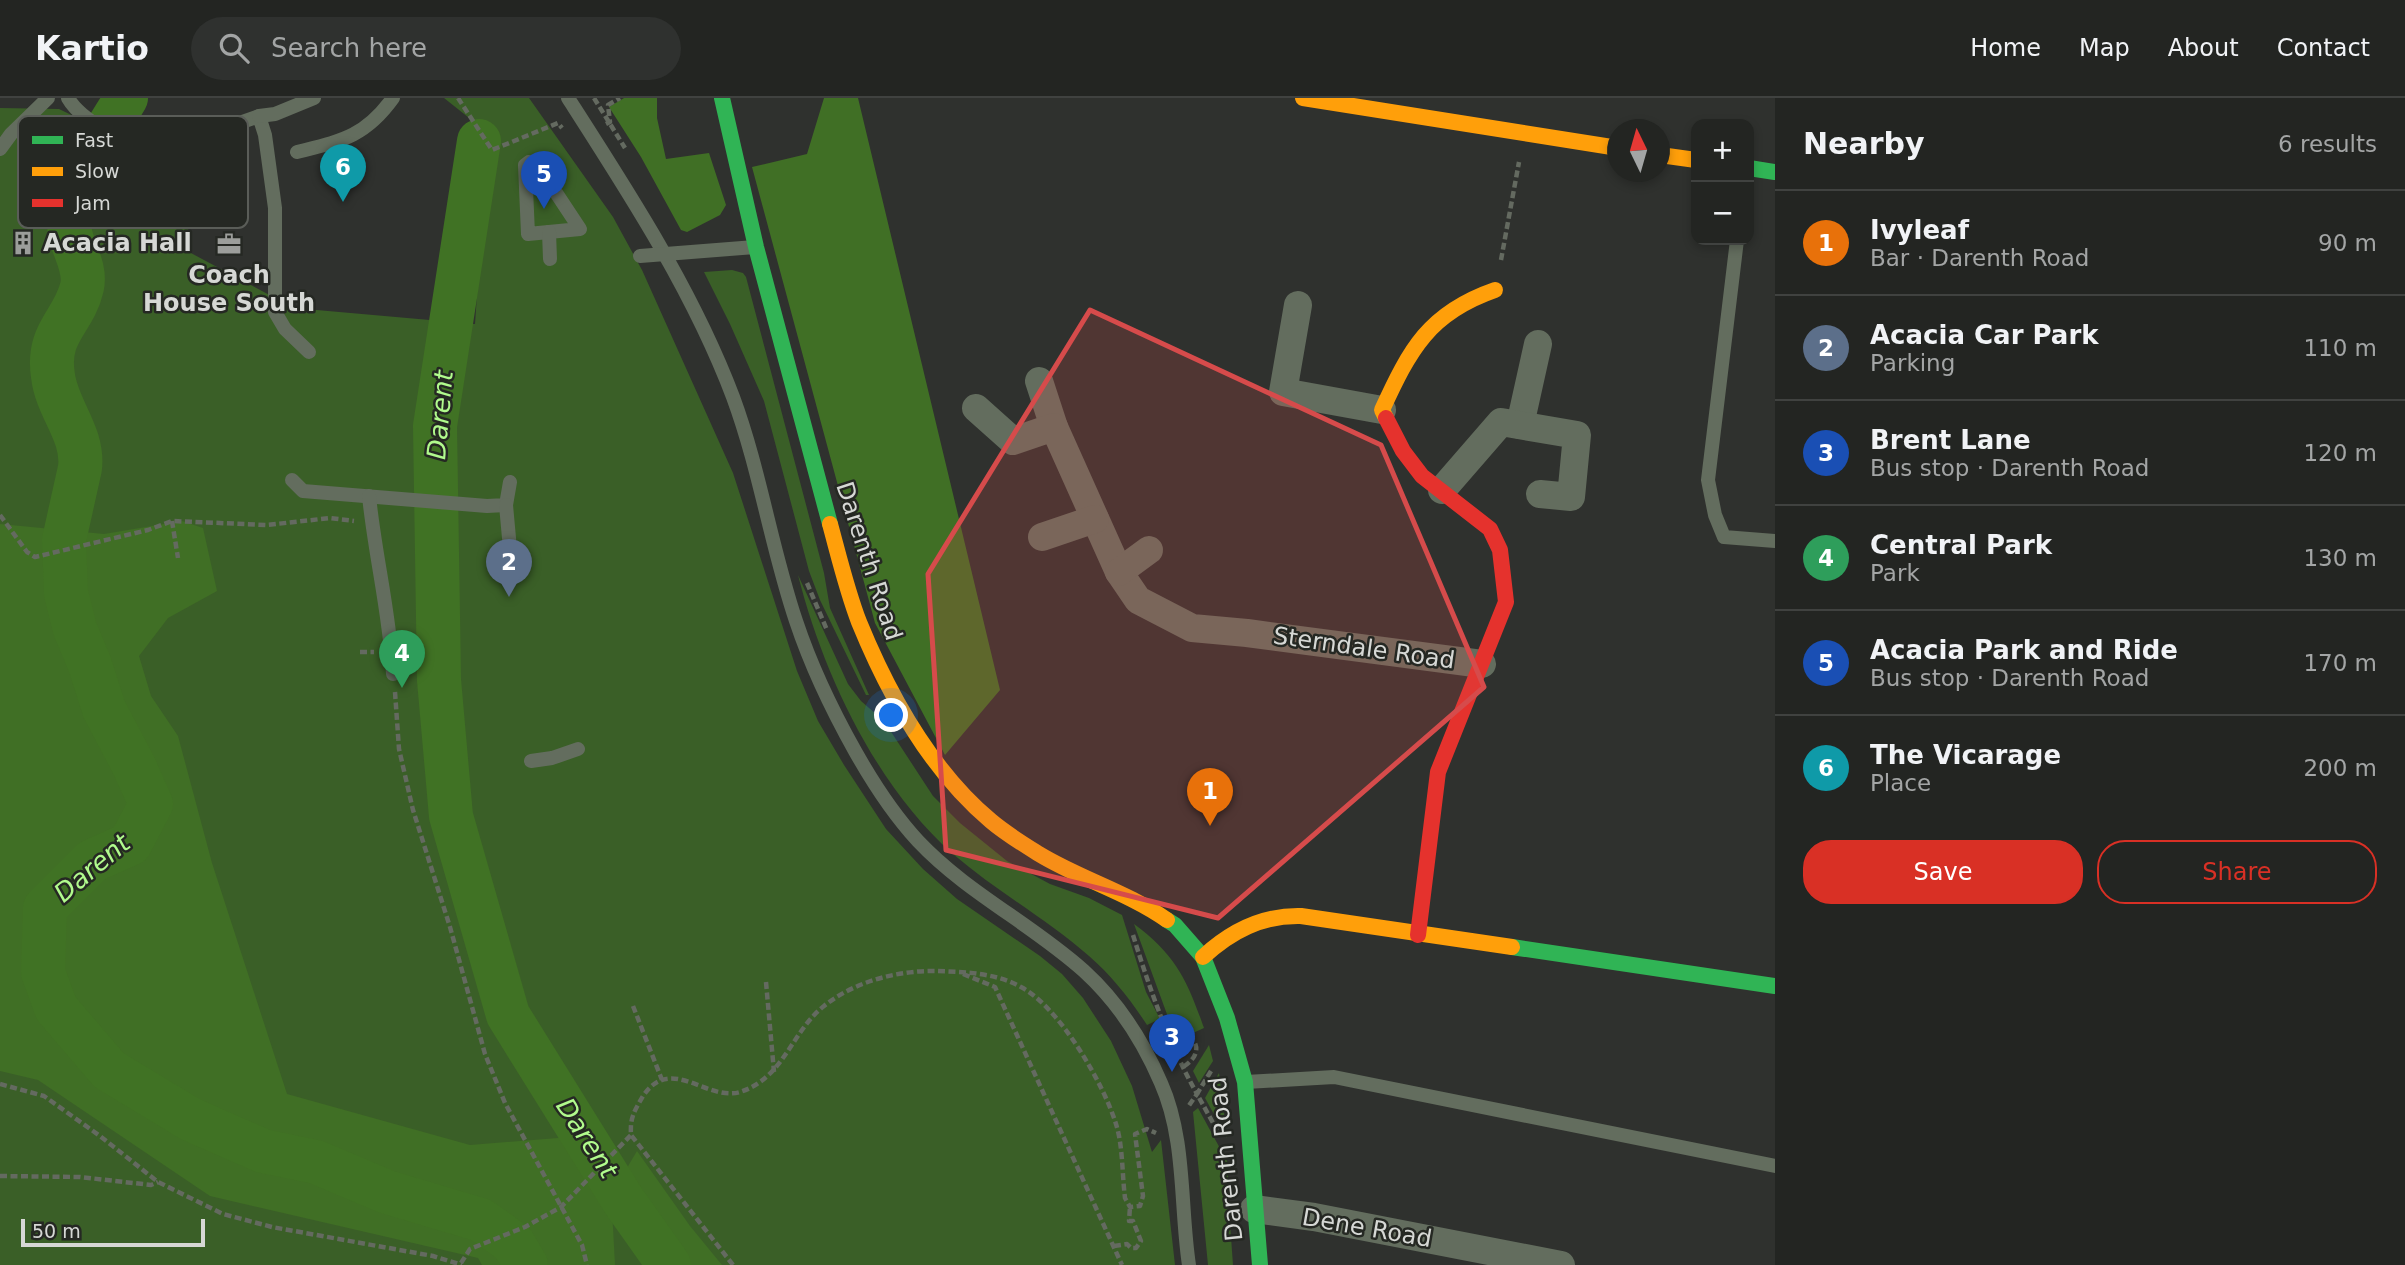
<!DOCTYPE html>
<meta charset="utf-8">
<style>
body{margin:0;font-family:"DejaVu Sans",sans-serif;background:#2f312f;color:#f1f3f6}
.controls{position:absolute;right:21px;top:21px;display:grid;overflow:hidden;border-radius:14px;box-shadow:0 4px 10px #0003}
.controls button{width:63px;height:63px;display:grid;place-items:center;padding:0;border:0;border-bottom:2px solid #404240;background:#232522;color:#f1f3f6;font:35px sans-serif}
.compass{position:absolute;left:1607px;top:21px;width:63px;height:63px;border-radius:50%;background:#232522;box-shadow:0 4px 10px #0003;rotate:355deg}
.scale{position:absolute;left:21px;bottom:18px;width:184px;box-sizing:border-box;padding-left:7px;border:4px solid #d6d8d5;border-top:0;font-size:19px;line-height:24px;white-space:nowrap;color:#d6d8d5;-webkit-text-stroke:5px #252823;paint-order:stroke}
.you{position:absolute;left:892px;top:618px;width:24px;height:24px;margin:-18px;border:5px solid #fff;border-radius:50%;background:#1a73e8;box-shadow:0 0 0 10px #1a73e833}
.badge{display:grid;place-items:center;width:46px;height:46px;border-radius:50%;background:#d93025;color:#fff;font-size:23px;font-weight:700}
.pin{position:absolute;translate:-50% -58px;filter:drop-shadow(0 2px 4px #0008)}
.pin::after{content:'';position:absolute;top:37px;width:24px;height:21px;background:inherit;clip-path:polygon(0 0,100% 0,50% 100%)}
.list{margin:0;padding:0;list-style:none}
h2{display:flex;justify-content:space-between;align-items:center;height:91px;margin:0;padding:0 28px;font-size:30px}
h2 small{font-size:23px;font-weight:400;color:#a3a5a5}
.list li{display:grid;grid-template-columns:46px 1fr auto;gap:21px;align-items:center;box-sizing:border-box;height:105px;padding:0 28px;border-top:2px solid #404240}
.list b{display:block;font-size:26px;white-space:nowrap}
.list p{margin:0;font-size:23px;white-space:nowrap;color:#a3a5a5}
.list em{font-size:23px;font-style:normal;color:#a3a5a5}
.actions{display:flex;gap:14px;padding:21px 28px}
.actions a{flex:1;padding:16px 0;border:2px solid #d93025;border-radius:28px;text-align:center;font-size:24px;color:#d93025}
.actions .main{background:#d93025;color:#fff}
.icon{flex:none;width:38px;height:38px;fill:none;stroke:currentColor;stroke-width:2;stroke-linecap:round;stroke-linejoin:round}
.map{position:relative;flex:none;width:1775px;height:1167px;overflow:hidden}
header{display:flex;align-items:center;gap:42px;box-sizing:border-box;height:98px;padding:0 35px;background:#232522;border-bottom:2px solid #404240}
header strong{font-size:33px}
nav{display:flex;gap:38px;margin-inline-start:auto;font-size:24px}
.search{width:490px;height:63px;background:#2f312f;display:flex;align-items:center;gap:18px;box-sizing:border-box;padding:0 24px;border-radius:38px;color:#a3a5a5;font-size:26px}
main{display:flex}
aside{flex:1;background:#232522}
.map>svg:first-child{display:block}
.green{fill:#3a5f27}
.forest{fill:#406f25}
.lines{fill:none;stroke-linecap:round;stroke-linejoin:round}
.river{stroke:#407224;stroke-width:44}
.path{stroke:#646a60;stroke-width:4.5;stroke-dasharray:7 3.5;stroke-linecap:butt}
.lane{stroke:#636d5e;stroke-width:14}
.street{stroke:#636d5e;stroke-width:28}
.fast{stroke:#30b455;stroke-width:16}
.slow{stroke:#ff9f0a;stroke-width:16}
.jam{stroke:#e5322d;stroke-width:16}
.marked{fill:#d64b4b;fill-opacity:0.2;stroke:#d64b4b;stroke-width:5;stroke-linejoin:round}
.labels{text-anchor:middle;stroke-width:5;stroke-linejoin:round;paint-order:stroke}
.poi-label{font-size:24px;font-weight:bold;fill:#d6d8d5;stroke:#252823;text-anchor:start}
.street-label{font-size:24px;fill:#d6d8d5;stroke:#252823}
.water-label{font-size:26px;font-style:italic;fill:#b1fb8d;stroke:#252823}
.key{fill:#252823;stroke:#5a5d58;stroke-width:2}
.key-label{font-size:19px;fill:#d6d8d5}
</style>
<header>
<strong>Kartio</strong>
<div class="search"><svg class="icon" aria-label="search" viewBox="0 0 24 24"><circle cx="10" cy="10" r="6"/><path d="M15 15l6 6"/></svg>Search here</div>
<nav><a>Home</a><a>Map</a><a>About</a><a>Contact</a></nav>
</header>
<main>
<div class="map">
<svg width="1775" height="1167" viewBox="0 0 1775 1167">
<rect width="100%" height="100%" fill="#2f312e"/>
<!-- green -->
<g class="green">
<path d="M444 0H529L613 119 642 172 733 375 797 573 818 623 844 667 886 731 923 771 957 801 1040 858 1062 876 1083 900 1111 943 1132 988 1152 1054 1161 1042 1175 1167H0V10L59 11 140 50 186 53 189 154 294 210 475 226 488 35Z"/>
<path d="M732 172 743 175 746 179 824 475 830 510 869 597H866L820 502 809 473 764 303 730 226 704 174Z"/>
<path d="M798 477 848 586 861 603 884 623 933 698 960 725 1007 763 1050 786 1089 800 1122 817 1146 894 1160 921 1147 927C1130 901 1112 878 1089 858 1047 821 996 793 953 756 876 688 823 576 798 477Z"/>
<path d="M1134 826C1176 857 1187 882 1204 930L1193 935 1187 928 1172 930Z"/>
<path d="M1209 947 1213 963 1199 985 1193 973Z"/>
<path d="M1219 975 1227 1040 1205 1000Z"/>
<path d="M1198 1010 1228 1065V1097L1233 1167H1208L1193 1014Z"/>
</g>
<!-- forest -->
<g class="forest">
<path d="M624 0H657V20L666 61 709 55 726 107 720 117 687 134 681 132 641 59 609 9Z"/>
<path d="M824 0H858L1000 592 945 657 875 525 752 69 807 56Z"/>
<path d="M182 423 203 430 217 493 168 520 139 558 151 598 178 638 212 765 287 996 470 1047 608 1036 615 1167H482L478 1160 210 1098 38 982 0 973V426L104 436Z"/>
<path d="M637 1053 690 1128 722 1167H682L621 1080Z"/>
</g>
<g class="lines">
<!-- river -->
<g class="river">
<path d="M126 0C107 32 67 89 69 126 69 147 87 167 82 189 74 224 46 234 53 278 57 311 84 336 80 370L64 442 66 495 75 531 90 567 104 611 134 668 151 706 130 746 92 763 45 810 43 874 56 910 109 972 190 1021 263 1053 316 1064 387 1094 481 1122 513 1145 526 1167"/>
<path d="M479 43 435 328 439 582 451 718 508 917 623 1102 669 1167"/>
</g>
<!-- path -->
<g class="path">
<path d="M458 0 492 52 558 25 562 30"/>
<path d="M594 0 625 50"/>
<path d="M606 26 610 24 608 7 620 0"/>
<path d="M47 94 91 108"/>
<path d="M1501 162 1519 64"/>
<path d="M0 417 27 454 35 459 148 432 172 423 267 427 330 420 354 423"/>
<path d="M172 423 178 460"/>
<path d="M807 485 827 532"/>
<path d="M360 554H374"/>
<path d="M395 594 399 651 413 712 450 829 485 956 505 1005 582 1147 587 1167"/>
<path d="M1133 837C1150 892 1169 946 1197 996L1188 1009"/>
<path d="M963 876 995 889 1122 1167"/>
<path d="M766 884 774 974"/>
<path d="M633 908 662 982"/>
<path d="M1169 937 1184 934C1202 945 1199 959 1183 969"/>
<path d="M1211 973 1197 996 1217 1032"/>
<path d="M0 986 44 998 100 1038 158 1084 223 1116 272 1129 433 1158 462 1167"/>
<path d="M0 1078 80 1079 151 1087 158 1084"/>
<path d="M1114 1148 1127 1146 1131 1150H1136L1141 1143 1133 1123H1129L1130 1109"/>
<path d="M461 1165 470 1151 525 1129 561 1109 631 1037"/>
<path d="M733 1167 631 1037C630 1019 634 1014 643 998 671 956 707 1004 740 994 784 980 791 934 824 908 855 883 899 872 938 873 966 874 996 875 1021 889 1059 909 1103 984 1116 1026 1123 1048 1122 1076 1125 1100L1130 1109 1140 1108 1143 1098 1135 1036 1147 1031 1156 1035"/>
</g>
<!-- lane -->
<g class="lane">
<path d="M68 0C83 27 146 58 177 51 186 49 193 42 202 39 220 31 240 25 259 18L265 37 275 110V214L285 231 309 254"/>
<path d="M568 0C629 95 693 193 733 299 760 372 771 449 796 523 811 568 832 612 855 653 873 685 893 716 918 743 967 795 1032 826 1084 873 1118 904 1143 943 1161 985 1186 1041 1180 1108 1189 1167"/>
<path d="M259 18 275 16 314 0"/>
<path d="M0 51 11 36 48 0"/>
<path d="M297 54C341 43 365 39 393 0"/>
<path d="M529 64 537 66 580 131 528 136 525 67Z"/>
<path d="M549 134 550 161"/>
<path d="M1737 142 1708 382 1715 417 1724 439 1775 443"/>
<path d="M640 158 755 149"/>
<path d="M292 382 303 393 487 408 506 407 510 384"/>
<path d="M369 398C375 458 390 516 393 576"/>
<path d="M506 407 510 451"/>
<path d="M531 663 552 660 578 651"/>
<path d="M1246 984 1334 979 1775 1068"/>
</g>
<!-- street -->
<g class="street">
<path d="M1298 207 1283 294 1382 312"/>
<path d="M1039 283 1054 329"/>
<path d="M976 310 1013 343 1054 329 1119 474 1138 502 1192 530 1247 535 1482 566"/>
<path d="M1520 327 1538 246"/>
<path d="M1442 392 1501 324 1577 337 1571 399 1540 396"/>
<path d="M1042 439 1095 421"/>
<path d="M1119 474 1149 452"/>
<path d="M1254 1111 1314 1119 1561 1167"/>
</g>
<!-- fast -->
<g class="fast">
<path d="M722 0 756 149 830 426"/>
<path d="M1749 70 1775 74"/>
<path d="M1167 822 1175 827 1203 859 1227 920 1245 984 1260 1167"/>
<path d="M1512 849 1775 888"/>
</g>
<!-- slow -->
<g class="slow">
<path d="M1303 0 1618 50"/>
<path d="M1660 57 1696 62"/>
<path d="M1386 320 1382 312C1410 251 1429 215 1495 192"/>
<path d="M830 426C839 459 847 493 859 524 888 595 930 672 991 723 1005 735 1023 746 1039 756 1080 781 1127 794 1167 822"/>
<path d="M1203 859C1231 833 1262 817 1301 818L1512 849"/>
</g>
<!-- jam -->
<path class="jam" d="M1386 320 1403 353 1422 378 1490 431 1500 452 1506 504 1438 674 1418 837"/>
</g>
<!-- marked area -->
<path class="marked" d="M1090 212 1381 347 1484 589 1218 820 946 752 928 476Z"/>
<!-- icons -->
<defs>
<g id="building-bare" transform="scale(1.89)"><path d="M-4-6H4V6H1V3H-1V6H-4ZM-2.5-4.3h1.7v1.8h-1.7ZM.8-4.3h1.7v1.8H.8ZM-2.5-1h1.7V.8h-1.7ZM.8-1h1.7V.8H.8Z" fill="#9c9e9b" stroke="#252823" stroke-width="2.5" paint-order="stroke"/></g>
<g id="office-bare" transform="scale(1.89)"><path d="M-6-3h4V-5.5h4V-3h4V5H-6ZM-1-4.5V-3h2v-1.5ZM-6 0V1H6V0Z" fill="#9c9e9b" stroke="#252823" stroke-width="2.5" paint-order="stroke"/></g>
</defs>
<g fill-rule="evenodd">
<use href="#building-bare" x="23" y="145"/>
<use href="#office-bare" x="229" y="146"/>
</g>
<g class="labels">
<!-- poi labels -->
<g class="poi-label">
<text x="43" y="153">Acacia Hall</text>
<text x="229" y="185" text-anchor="middle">Coach<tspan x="229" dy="28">House South</tspan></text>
</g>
<!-- street labels -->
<g class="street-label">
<text transform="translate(869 463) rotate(72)" y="8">Darenth Road</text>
<text transform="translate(1364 550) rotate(8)" y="8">Sterndale Road</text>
<text transform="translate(1226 1061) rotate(-96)" y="8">Darenth Road</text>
<text transform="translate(1367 1130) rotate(10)" y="8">Dene Road</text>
</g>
<!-- water labels -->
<g class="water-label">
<text transform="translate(440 317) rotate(-85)" y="9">Darent</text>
<text transform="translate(92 770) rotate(-40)" y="9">Darent</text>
<text transform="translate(587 1040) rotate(57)" y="9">Darent</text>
</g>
</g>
<!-- legend -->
<rect x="18" y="18" width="230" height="112" rx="10" class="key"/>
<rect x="32" y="38" width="31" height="8" fill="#30b455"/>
<rect x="32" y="69" width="31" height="9" fill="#ff9f0a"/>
<rect x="32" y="101" width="31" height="8" fill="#e5322d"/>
<g class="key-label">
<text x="75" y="49">Fast</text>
<text x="75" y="80">Slow</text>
<text x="75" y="112">Jam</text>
</g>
</svg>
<div class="controls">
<button>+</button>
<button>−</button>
</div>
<svg class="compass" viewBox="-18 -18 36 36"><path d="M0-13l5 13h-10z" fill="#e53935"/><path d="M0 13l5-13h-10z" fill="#a3a5a5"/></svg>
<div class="scale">50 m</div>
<div class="you"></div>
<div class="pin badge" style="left:1210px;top:728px;background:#e8710a">1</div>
<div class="pin badge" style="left:509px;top:499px;background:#5c6f8a">2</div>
<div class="pin badge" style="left:1172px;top:974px;background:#1a4fb4">3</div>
<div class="pin badge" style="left:402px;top:590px;background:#2e9e5b">4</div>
<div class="pin badge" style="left:544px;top:111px;background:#1a4fb4">5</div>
<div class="pin badge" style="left:343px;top:104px;background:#0f9aa8">6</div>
</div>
<aside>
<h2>Nearby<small>6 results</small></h2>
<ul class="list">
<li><span class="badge" style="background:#e8710a">1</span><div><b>Ivyleaf</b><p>Bar · Darenth Road</p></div><em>90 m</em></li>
<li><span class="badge" style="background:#5c6f8a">2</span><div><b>Acacia Car Park</b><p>Parking</p></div><em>110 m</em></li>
<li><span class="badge" style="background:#1a4fb4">3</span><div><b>Brent Lane</b><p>Bus stop · Darenth Road</p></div><em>120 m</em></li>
<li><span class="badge" style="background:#2e9e5b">4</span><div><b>Central Park</b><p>Park</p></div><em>130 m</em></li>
<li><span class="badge" style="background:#1a4fb4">5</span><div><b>Acacia Park and Ride</b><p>Bus stop · Darenth Road</p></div><em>170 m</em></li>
<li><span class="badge" style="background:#0f9aa8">6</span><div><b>The Vicarage</b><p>Place</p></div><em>200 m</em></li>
</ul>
<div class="actions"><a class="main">Save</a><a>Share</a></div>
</aside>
</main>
